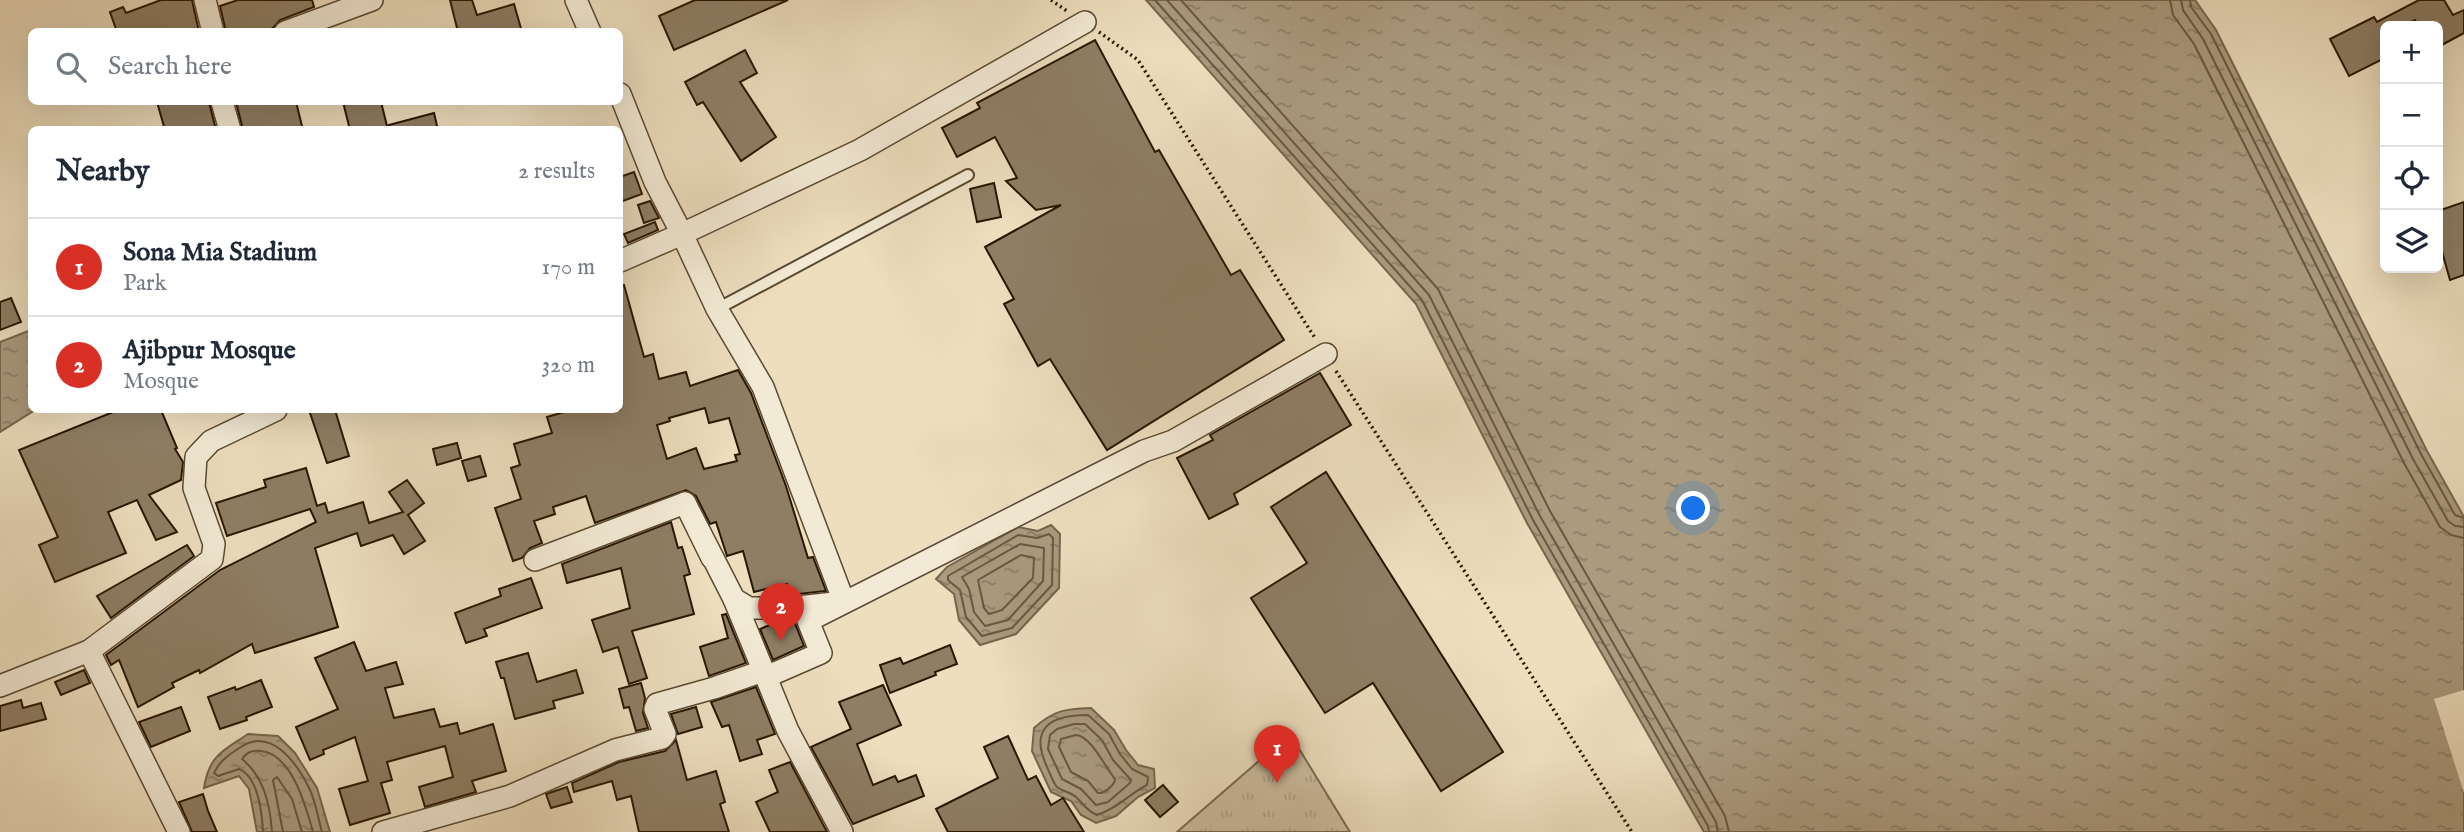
<!DOCTYPE html>
<meta charset="utf-8">
<style>
body{margin:0;font-family:"IM FELL English",serif;background:#f2f2f3;color:#1f2937}
.controls{position:absolute;right:21px;top:21px;display:grid;overflow:hidden;border-radius:10px;box-shadow:0 7px 28px #0002}
.controls button{width:63px;height:63px;display:grid;place-items:center;padding:0;border:0;border-bottom:2px solid #e0e1e3;background:#fff;color:#1f2937;font:35px sans-serif}
.you{position:absolute;left:1694px;top:509px;width:24px;height:24px;margin:-18px;border:5px solid #fff;border-radius:50%;background:#1a73e8;box-shadow:0 0 0 10px #1a73e833}
.badge{display:grid;place-items:center;width:46px;height:46px;border-radius:50%;background:#d93025;color:#fff;font-size:23px;font-weight:700}
.pin{position:absolute;translate:-50% -58px;filter:drop-shadow(0 2px 4px #0008)}
.pin::after{content:'';position:absolute;top:37px;width:24px;height:21px;background:inherit;clip-path:polygon(0 0,100% 0,50% 100%)}
.list{margin:0;padding:0;list-style:none}
h2{display:flex;justify-content:space-between;align-items:center;height:91px;margin:0;padding:0 28px;font-size:30px}
h2 small{font-size:23px;font-weight:400;color:#747a83}
.list li{display:grid;grid-template-columns:46px 1fr auto;gap:21px;align-items:center;box-sizing:border-box;height:98px;padding:0 28px;border-top:2px solid #e0e1e3}
.list b{display:block;font-size:26px;white-space:nowrap}
.list p{margin:0;font-size:23px;white-space:nowrap;color:#747a83}
.list em{font-size:23px;font-style:normal;color:#747a83}
.icon{flex:none;width:38px;height:38px;fill:none;stroke:currentColor;stroke-width:2;stroke-linecap:round;stroke-linejoin:round}
.map{position:relative;flex:none;width:2464px;height:832px;overflow:hidden}
.search{position:absolute;background:#fff;box-shadow:0 7px 28px #0002;left:28px;top:28px;width:595px;height:77px;display:flex;align-items:center;gap:18px;box-sizing:border-box;padding:0 24px;border-radius:10px;color:#747a83;font-size:26px}
.panel{position:absolute;background:#fff;box-shadow:0 7px 28px #0002;left:28px;top:126px;width:595px;height:287px;border-radius:10px}
.map>svg:first-child{display:block}
.park{fill:url(#park-tufts);stroke:#7a6a50;stroke-width:2}
.water{fill:url(#water-ripples);stroke:#76664c;stroke-width:2}
.pier{fill:#eddebe}
.lines{fill:none;stroke-linecap:round;stroke-linejoin:round}
.shore{stroke:#695840;stroke-width:2}
.building{fill:#8e7e64;stroke:#281702;stroke-width:2;fill-rule:evenodd}
.service-casing{stroke:#594931;stroke-width:14}
.minor-casing{stroke:#594931;stroke-width:24}
.path{stroke:#281702;stroke-width:3.5;stroke-dasharray:2 3.5;stroke-linecap:butt}
.service{stroke:#f3ead5;stroke-width:10}
.minor{stroke:#f3ead5;stroke-width:21}
</style>
<div class="map">
<svg width="2464" height="832" viewBox="0 0 2464 832">
<defs>
<pattern id="park-tufts" width="24" height="20" patternUnits="userSpaceOnUse" patternTransform="scale(1.75)"><rect width="24" height="20" fill="#ccbc9e"/><path d="M3 7l-1-3M5 7V3M7 7l1-3M15 17l-1-3M17 17v-4M19 17l1-3" fill="none" stroke="#afa186"/></pattern>
<pattern id="water-ripples" width="26" height="14" patternUnits="userSpaceOnUse" patternTransform="scale(1.75)"><rect width="26" height="14" fill="#aa9a7e"/><path d="M2 4q2-2 4 0t4 0M15 11q2-2 4 0t4 0" fill="none" stroke="#8a7d65"/></pattern>
</defs>
<rect width="100%" height="100%" fill="#eddebe"/>
<filter id="stains"><feTurbulence type="fractalNoise" baseFrequency=".00286" numOctaves="4"/><feColorMatrix values="0 0 0 0 .2 0 0 0 0 .09 0 0 0 0 .02 0 0 0 .5 -.17"/></filter>
<radialGradient id="worn" r=".72"><stop offset=".6" stop-color="#630" stop-opacity="0"/><stop offset="1" stop-color="#630" stop-opacity=".3"/></radialGradient>
<!-- park -->
<path class="park" d="M1290 734 1350 832H1177Z"/>
<!-- water -->
<g class="water">
<path d="M1146 0H2195L2216 30 2427 451 2464 517V832H1704L1527 523 1416 304Z"/>
<path d="M31 330 32 410H35L0 432V342Z"/>
<path d="M1051 525 1060 534 1059 588 1016 634 980 645 959 620 954 594 936 579 947 567 1018 527 1038 531Z"/>
<path d="M1091 708 1114 730 1126 750 1138 765 1154 769 1155 788 1138 797 1116 816 1096 823 1081 815 1071 801 1051 792 1032 751 1034 728C1054 710 1065 709 1091 708Z"/>
<path d="M248 734 278 736 295 753 317 788 330 832H257L249 789 239 776 204 788C209 755 223 751 248 734Z"/>
</g>
<!-- pier -->
<path class="pier" d="M2464 690V793L2434 699Z"/>
<g class="lines">
<!-- shore -->
<g class="shore">
<path d="M1155 0 1422 300 1533 520 1708 826 1709 832"/>
<path d="M1167 0 1429 295 1540 516 1716 822 1718 832"/>
<path d="M1181 0 1438 289 1550 511 1725 816 1729 832"/>
<path d="M2170 0 2173 15 2194 44 2404 463 2440 527 2451 535 2464 538"/>
<path d="M2181 0 2183 10 2203 39 2413 459 2448 521 2455 526 2464 527"/>
<path d="M2190 0 2191 7 2211 34 2421 454 2455 515 2464 518"/>
<path d="M1049 534 1053 538 1052 585 1012 628 982 636 966 617 960 590 948 580V576L1018 535 1037 538Z"/>
<path d="M1020 544 1044 548 1043 581 1008 620 985 626 974 612 969 589 962 577Z"/>
<path d="M1021 555 1034 558 1033 578 1002 610 989 614 984 608 978 580Z"/>
<path d="M1088 715 1109 734 1120 754 1132 769 1148 777 1147 785C1129 794 1117 809 1097 815 1087 811 1084 805 1077 798 1072 792 1063 792 1057 787 1053 783 1050 773 1047 767 1029 728 1050 715 1088 715Z"/>
<path d="M1074 724H1085L1102 740 1113 760 1131 780 1130 783 1108 802 1096 805 1081 789 1062 779 1048 749 1050 735 1057 729Z"/>
<path d="M1076 735C1091 736 1105 767 1115 779 1115 785 1104 794 1098 793L1088 781 1071 772 1059 747 1061 739Z"/>
<path d="M263 832C262 813 259 777 239 769L218 776 214 773C220 760 230 754 241 747 272 726 298 765 310 790 316 803 318 818 322 832"/>
<path d="M272 832C270 804 264 777 242 759 247 752 252 750 261 751 292 754 306 807 313 832"/>
<path d="M283 832 273 780 277 777 292 799 302 832"/>
</g>
</g>
<!-- building -->
<g class="building">
<path d="M161 0H192L199 32H117L110 12 123 7 126 13Z"/>
<path d="M238 0H312L314 7 280 20 273 28 263 32H226L220 6Z"/>
<path d="M450 0H472L477 15 514 4 522 32H458Z"/>
<path d="M695 0H788L674 50 659 16Z"/>
<path d="M2419 0H2444L2453 15 2464 10V33L2438 47V26H2418L2415 20 2403 26H2385V58L2349 76 2330 39 2374 17 2377 22Z"/>
<path d="M1095 40 1155 152 1159 150 1231 275 1240 270 1284 340 1107 450 1050 359 1038 366 1004 304 1014 299 985 247 1061 205 1036 210 1006 181 1017 178 995 137 957 157 942 128 980 108 977 103Z"/>
<path d="M745 50 757 73 740 82 776 137 741 161 703 102 697 105 685 82Z"/>
<path d="M157 102H209L216 130H165Z"/>
<path d="M236 102H296L303 130H243Z"/>
<path d="M343 102H381L388 130H350Z"/>
<path d="M434 113 438 130H390L389 125Z"/>
<path d="M634 172 642 194 620 202V177Z"/>
<path d="M994 183 1001 217 977 222 970 189Z"/>
<path d="M650 201 659 218 644 223 638 205Z"/>
<path d="M2464 202V275L2450 280 2441 248 2438 250V211Z"/>
<path d="M655 222 658 230 628 243 624 234Z"/>
<path d="M624 285 644 357 653 354 659 379 686 372 690 386 738 370 751 393 786 486 808 558 813 557 826 591 789 595 787 584 754 592 743 551 727 556 716 522 710 524 696 496 686 490 595 523 586 496 553 507 555 514 534 521 542 543 530 548 522 558 513 561 495 508 521 499 511 468 520 465 514 444 552 433 547 417 571 410H620V286ZM705 408 709 423 729 418 740 454 735 455 737 461 704 469 696 448 667 459 657 425 670 421 669 418Z"/>
<path d="M11 298 21 322 0 330V302Z"/>
<path d="M1320 373 1351 425 1234 494 1238 504 1209 519 1177 458 1213 440 1210 435Z"/>
<path d="M118 410H161L177 448 175 449 183 462 181 480 149 495 177 532 156 540 137 500 108 512 126 553 55 582 39 545 58 537 19 450Z"/>
<path d="M309 410H335L349 456 327 463Z"/>
<path d="M457 443 461 458 437 465 433 449Z"/>
<path d="M480 456 486 476 468 481 462 461Z"/>
<path d="M306 468 317 506 325 503 328 513 363 502 369 523 403 512 389 492 407 480 424 503 408 515 425 541 404 554 393 535 361 546 357 533 315 548 338 627 255 653 252 644 200 673 199 670 172 683 174 687 138 707 119 660 111 665 106 655 220 570 316 522 310 509 227 536 216 503 266 487 264 480Z"/>
<path d="M1326 472 1503 752 1441 791 1373 683 1325 713 1251 598 1307 563 1271 507Z"/>
<path d="M671 522 678 548 682 547 690 574 684 576 694 614 632 631 647 678 629 684 618 647 603 652 592 620 630 608 621 568 567 583 562 564Z"/>
<path d="M187 545 194 556 111 618 97 596Z"/>
<path d="M531 578 542 608 484 629 487 636 466 643 455 613 501 596 499 589Z"/>
<path d="M726 614 746 663 709 676 700 647 728 638 722 615Z"/>
<path d="M780 621H794L804 646 773 660 760 629Z"/>
<path d="M354 642 366 671 396 662 403 684 385 688 394 718 434 709 440 727 457 723 460 734 493 724 506 771 472 781 476 792 425 807 419 787 453 777 445 746 387 762 392 780 381 783 390 813 350 825 339 789 368 781 355 737 323 750 324 754 310 760 296 727 338 709 315 658Z"/>
<path d="M950 645 957 664 935 672 936 675 890 693 880 665 900 658 903 664Z"/>
<path d="M528 653 537 682 576 670 583 693 553 701 555 708 515 719 504 678H501L496 662Z"/>
<path d="M84 670 90 683 61 695 55 682Z"/>
<path d="M261 680 272 707 246 717 247 720 220 729 208 697 235 687 236 690Z"/>
<path d="M641 683 645 698 643 713 648 728 636 731 629 707 624 708 619 689Z"/>
<path d="M883 685 901 725 857 744 873 785 895 776 898 782 916 775 924 796 853 824 811 747 851 729 839 702Z"/>
<path d="M756 687 775 734 757 740 762 754 740 761 729 725 722 727 711 702Z"/>
<path d="M21 700 23 708 41 703 46 719 0 731V706Z"/>
<path d="M181 707 190 731 151 747 139 722Z"/>
<path d="M696 707 702 727 678 734 671 714Z"/>
<path d="M1008 736 1028 780 1036 776 1051 805 1063 798 1084 832H948L936 809 998 778 984 747Z"/>
<path d="M676 740 687 780 716 771 725 802 720 804 729 832H639L631 796 617 800 612 781 574 792 572 783 619 762 665 751Z"/>
<path d="M790 762 827 832H770L756 802 778 792 769 770Z"/>
<path d="M1163 785 1178 802 1160 817 1145 800Z"/>
<path d="M567 787 572 802 551 808 546 794Z"/>
<path d="M203 794 208 811 217 832H192L179 802Z"/>
</g>
<g class="lines">
<!-- service casing -->
<g class="service-casing">
<path id="service" d="M717 309 968 175"/>
</g>
<!-- minor casing -->
<g class="minor-casing">
<g id="minor">
<path d="M205 0 213 32"/>
<path d="M576 0 590 32"/>
<path d="M285 32 372 0"/>
<path d="M620 94 655 182 682 234 860 150 1085 22"/>
<path d="M222 102 230 130"/>
<path d="M620 261 682 234 717 309 763 387 844 602 788 608H749L734 599 685 503 712 558"/>
<path d="M535 560 685 503"/>
<path d="M734 599 788 731 842 832"/>
<path d="M89 651 179 832"/>
<path d="M766 677 821 653 808 621 1144 451 1173 441 1326 354"/>
<path d="M0 686 89 651 212 559 214 544 194 488 196 457 211 441 276 410"/>
<path d="M383 832 510 796 615 750 662 738 665 734 655 709 657 704 714 688 763 671"/>
</g>
</g>
<!-- path -->
<g class="path">
<path d="M1051 0 1067 11"/>
<path d="M1099 32 1138 60 1315 338"/>
<path d="M1336 371 1632 832"/>
</g>
<!-- service -->
<use href="#service" class="service"/>
<!-- minor -->
<use href="#minor" class="minor"/>
</g>
<rect width="100%" height="100%" filter="url(#stains)"/>
<rect width="100%" height="100%" fill="url(#worn)"/>
</svg>
<div class="controls">
<button>+</button>
<button>−</button>
<button><svg class="icon" aria-label="locate" viewBox="0 0 24 24"><circle cx="12" cy="12" r="6"/><path d="M12 2v4M12 18v4M2 12h4M18 12h4"/></svg></button>
<button><svg class="icon" aria-label="layers" viewBox="0 0 24 24"><path d="M12 4l9 5-9 5-9-5zM3 14l9 5 9-5"/></svg></button>
</div>
<div class="you"></div>
<div class="pin badge" style="left:1277px;top:783px">1</div>
<div class="pin badge" style="left:781px;top:641px">2</div>
<div class="search"><svg class="icon" aria-label="search" viewBox="0 0 24 24"><circle cx="10" cy="10" r="6"/><path d="M15 15l6 6"/></svg>Search here</div>
<section class="panel">
<h2>Nearby<small>2 results</small></h2>
<ul class="list">
<li><span class="badge">1</span><div><b>Sona Mia Stadium</b><p>Park</p></div><em>170 m</em></li>
<li><span class="badge">2</span><div><b>Ajibpur Mosque</b><p>Mosque</p></div><em>320 m</em></li>
</ul>
</section>
</div>
